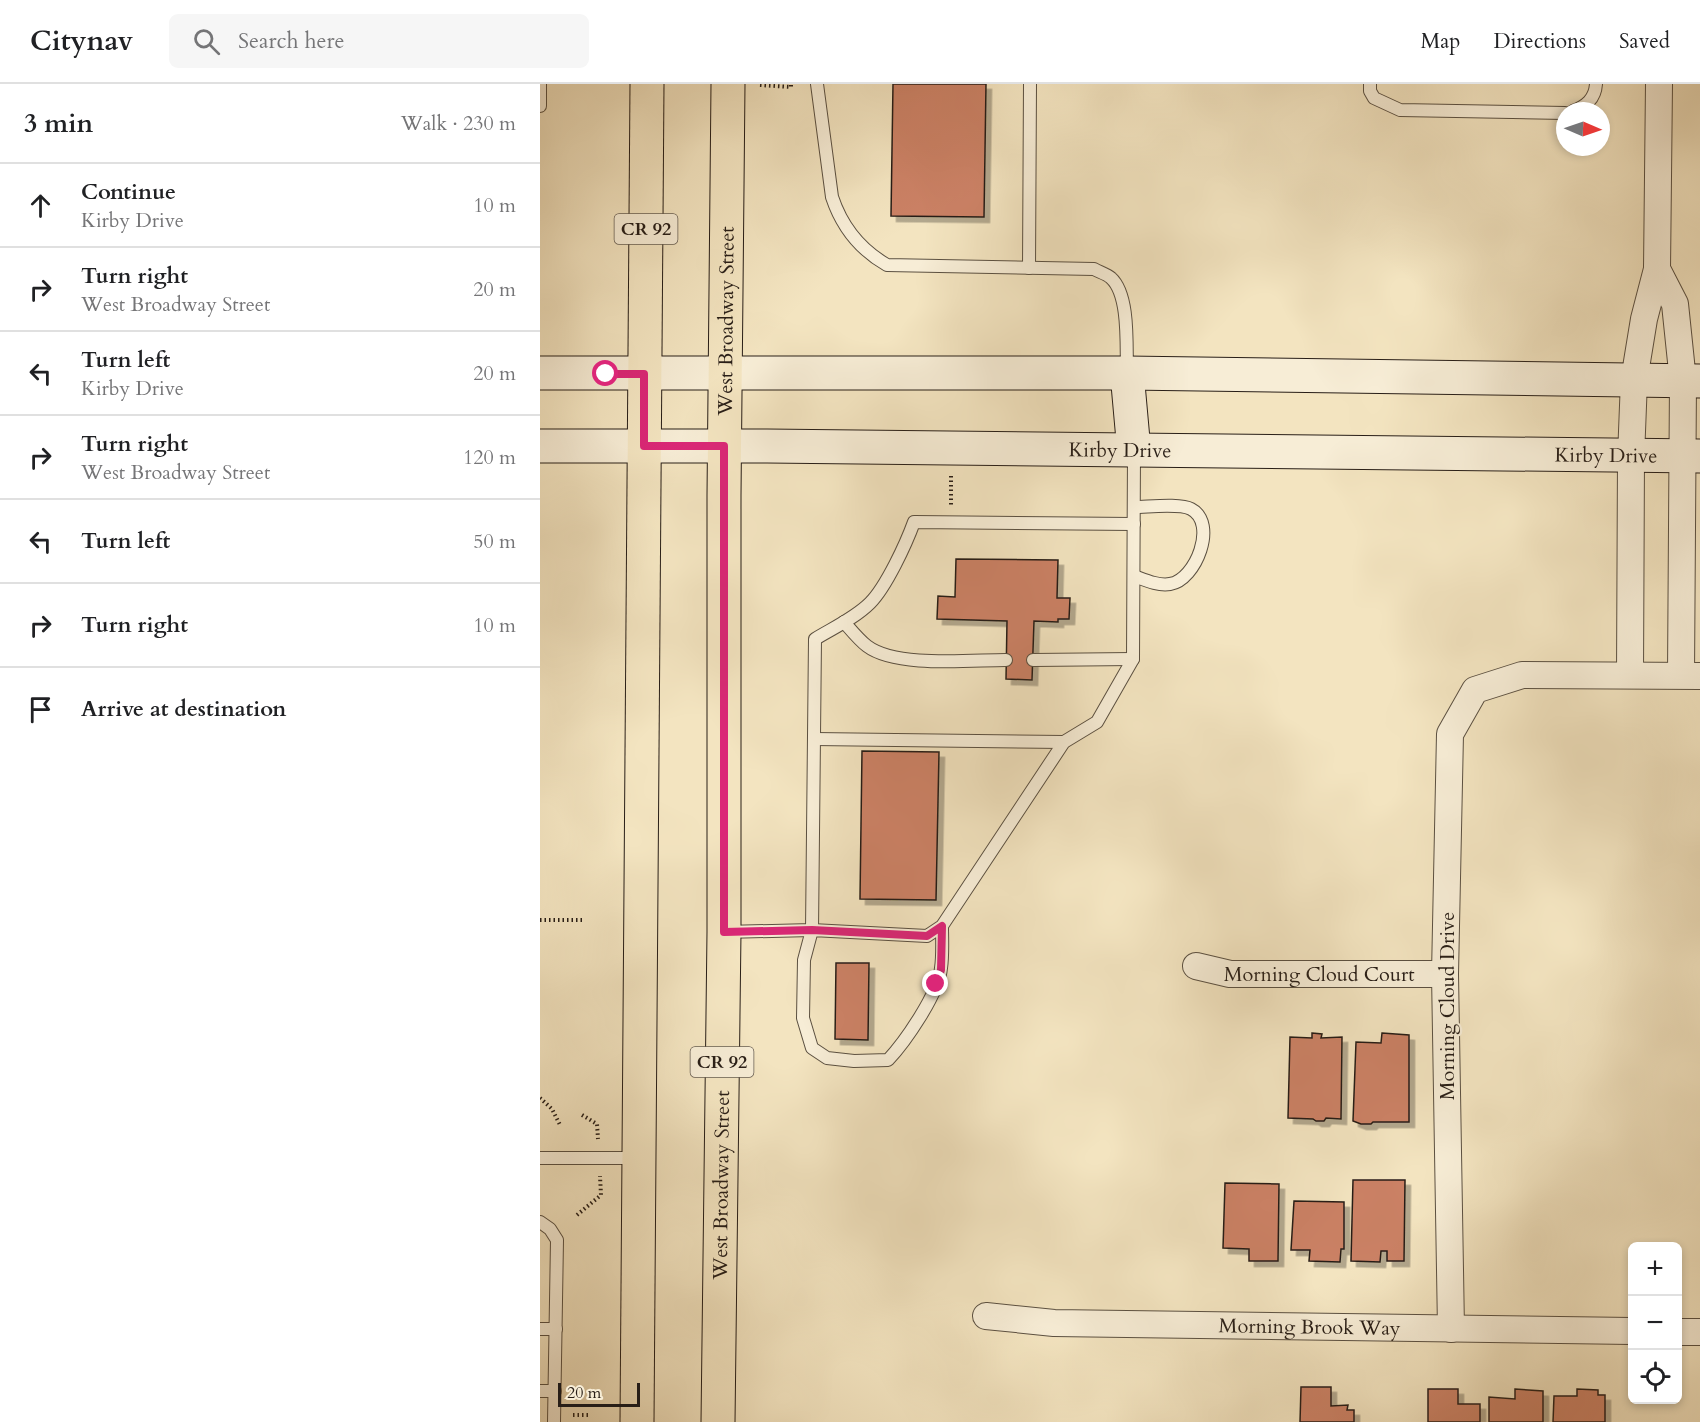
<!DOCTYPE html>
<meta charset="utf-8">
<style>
body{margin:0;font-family:Cardo,serif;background:#f6f6f6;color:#202124}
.controls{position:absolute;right:18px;bottom:18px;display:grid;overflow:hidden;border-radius:9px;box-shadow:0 3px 9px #0003}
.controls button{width:54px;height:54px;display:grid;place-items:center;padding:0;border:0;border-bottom:2px solid #e0e0e0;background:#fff;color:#202124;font:30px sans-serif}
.compass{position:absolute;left:1016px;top:18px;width:54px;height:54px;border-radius:50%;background:#fff;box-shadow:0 3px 9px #0003;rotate:92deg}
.scale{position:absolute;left:18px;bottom:15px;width:82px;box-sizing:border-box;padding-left:6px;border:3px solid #281e17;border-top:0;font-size:16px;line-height:21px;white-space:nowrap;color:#281e17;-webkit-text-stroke:4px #f7edd6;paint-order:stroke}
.stop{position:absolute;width:18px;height:18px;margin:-14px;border:4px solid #db2777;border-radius:50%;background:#fff}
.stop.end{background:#db2777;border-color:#fff;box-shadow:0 2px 6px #0008}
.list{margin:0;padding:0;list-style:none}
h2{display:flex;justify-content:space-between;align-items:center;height:78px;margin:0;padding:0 24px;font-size:26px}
h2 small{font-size:20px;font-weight:400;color:#757577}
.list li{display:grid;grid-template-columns:39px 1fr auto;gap:18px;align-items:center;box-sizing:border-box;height:84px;padding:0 24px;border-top:2px solid #e0e0e0}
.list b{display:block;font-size:22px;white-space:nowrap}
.list p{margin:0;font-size:20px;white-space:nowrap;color:#757577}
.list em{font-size:20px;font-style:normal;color:#757577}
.icon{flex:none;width:33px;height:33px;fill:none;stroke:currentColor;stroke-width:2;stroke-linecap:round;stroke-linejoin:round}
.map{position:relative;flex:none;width:1160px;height:1338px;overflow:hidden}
header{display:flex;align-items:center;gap:36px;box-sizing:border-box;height:84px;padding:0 30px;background:#fff;border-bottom:2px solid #e0e0e0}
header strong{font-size:28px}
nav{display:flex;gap:33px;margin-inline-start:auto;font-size:21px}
.search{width:420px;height:54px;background:#f6f6f6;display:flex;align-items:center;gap:15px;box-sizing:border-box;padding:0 21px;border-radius:9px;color:#757577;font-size:22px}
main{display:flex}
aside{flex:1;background:#fff}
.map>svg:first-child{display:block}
.building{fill:#cb8165;stroke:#281e17;stroke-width:1.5;filter:url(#shadow)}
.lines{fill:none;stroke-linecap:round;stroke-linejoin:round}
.lane-casing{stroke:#5b5041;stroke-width:14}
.street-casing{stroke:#5b5041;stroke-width:28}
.secondary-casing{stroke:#281e17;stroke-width:35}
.primary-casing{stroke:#281e17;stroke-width:35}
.path{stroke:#281e17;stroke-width:4;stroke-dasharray:1.5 3;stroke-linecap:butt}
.lane{stroke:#f7edd6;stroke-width:12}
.street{stroke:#f7edd6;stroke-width:26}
.secondary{stroke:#f7edd6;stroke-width:33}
.primary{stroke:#f3e4c0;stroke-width:33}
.route{stroke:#db2777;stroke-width:8}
.labels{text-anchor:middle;stroke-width:4.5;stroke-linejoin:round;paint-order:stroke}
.shield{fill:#f7edd6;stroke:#665c50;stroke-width:1.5}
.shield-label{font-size:18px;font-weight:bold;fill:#281e17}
.street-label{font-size:20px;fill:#281e17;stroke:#f7edd6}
</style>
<header>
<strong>Citynav</strong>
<div class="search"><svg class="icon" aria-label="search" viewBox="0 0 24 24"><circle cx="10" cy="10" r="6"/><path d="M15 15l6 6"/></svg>Search here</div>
<nav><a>Map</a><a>Directions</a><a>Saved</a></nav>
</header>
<main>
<aside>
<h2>3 min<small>Walk · 230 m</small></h2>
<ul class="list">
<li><svg class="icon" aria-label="ahead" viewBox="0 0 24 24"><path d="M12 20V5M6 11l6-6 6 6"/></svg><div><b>Continue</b><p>Kirby Drive</p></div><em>10 m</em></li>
<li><svg class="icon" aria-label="right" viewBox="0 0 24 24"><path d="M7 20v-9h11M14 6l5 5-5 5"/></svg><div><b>Turn right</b><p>West Broadway Street</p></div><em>20 m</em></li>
<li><svg class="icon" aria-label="left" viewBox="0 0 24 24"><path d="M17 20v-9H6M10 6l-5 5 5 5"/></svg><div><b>Turn left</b><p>Kirby Drive</p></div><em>20 m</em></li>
<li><svg class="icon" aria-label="right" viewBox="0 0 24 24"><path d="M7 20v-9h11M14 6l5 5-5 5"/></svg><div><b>Turn right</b><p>West Broadway Street</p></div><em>120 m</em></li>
<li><svg class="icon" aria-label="left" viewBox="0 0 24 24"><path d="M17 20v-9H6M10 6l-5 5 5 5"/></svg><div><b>Turn left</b></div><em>50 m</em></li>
<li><svg class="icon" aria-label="right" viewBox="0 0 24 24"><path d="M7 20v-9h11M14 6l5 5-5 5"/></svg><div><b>Turn right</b></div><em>10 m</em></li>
<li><svg class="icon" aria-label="arrive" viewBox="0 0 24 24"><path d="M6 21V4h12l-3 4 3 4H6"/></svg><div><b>Arrive at destination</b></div></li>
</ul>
</aside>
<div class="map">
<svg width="1160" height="1338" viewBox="0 0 1160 1338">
<defs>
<filter id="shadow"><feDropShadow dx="5.5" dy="5.5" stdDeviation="0" flood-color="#0004"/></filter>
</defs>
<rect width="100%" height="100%" fill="#f3e4c0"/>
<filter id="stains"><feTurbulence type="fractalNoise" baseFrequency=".00333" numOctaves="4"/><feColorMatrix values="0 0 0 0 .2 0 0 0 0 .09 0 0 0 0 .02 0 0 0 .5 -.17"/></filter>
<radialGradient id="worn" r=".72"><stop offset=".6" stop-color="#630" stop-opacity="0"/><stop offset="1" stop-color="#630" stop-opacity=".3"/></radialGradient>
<!-- building -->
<g class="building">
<path d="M353 0H446L444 133 351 132Z"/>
<path d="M416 475 518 476 517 514H530L529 535H518V538L494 537 492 596 466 595 467 537 397 535 398 512 415 513Z"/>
<path d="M322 667 399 668 396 816 320 815Z"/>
<path d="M296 879H329L328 956 295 955Z"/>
<path d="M772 949 782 950 781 954 802 953 801 1035 786 1034 784 1037H776L773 1035 748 1034 750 953 772 954Z"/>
<path d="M842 949 869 951V1038H833L831 1040H821L813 1037 816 958 841 959Z"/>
<path d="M813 1096H865L864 1177H847V1167H841L840 1178 811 1177Z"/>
<path d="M685 1099 739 1100 738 1177H709V1165L683 1164Z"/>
<path d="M754 1117 804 1118V1165H801L800 1178 769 1177 770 1166H751Z"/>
<path d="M761 1303H791V1322L808 1321 807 1326H814V1338H760Z"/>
<path d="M888 1305H918V1320H940V1338H888Z"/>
<path d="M975 1305 1003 1307V1338H949V1313L975 1315Z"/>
<path d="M1037 1305 1058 1306V1311H1065V1338H1013L1014 1312H1037Z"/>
</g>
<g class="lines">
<!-- lane casing -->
<g class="lane-casing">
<g id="lane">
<path d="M277 0 292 113C302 143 319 165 347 181L554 185C559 188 567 190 571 194 590 211 586 263 587 287"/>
<path d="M830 0V7L834 14 860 26 1025 29"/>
<path d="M0 22V0"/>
<path d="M1033 27C1046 22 1055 15 1056 0"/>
<path d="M489 184 490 0"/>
<path d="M594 492C605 496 618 502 630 500 656 496 678 439 651 425 640 419 608 423 594 423"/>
<path d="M304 538C311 546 319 556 327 562 356 584 430 576 466 576"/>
<path d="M493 576 593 575"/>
<path d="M274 655 524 658"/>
<path d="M402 842C402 856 403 871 401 884 399 909 365 958 348 976L314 977 287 974 272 964 263 934 264 876 272 846 387 852 402 842 524 658 557 638 593 575 594 368"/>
<path d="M184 848 272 846 275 555C293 544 315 534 330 519 346 503 366 460 374 438L594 440"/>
<path d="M0 1074H97"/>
<path d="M0 1138 10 1145 17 1156 14 1338"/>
<path d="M0 1245H16"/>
<path d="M0 1307H15"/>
</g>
</g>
<!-- street casing -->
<g class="street-casing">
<g id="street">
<path d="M1117 185 1135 220 1143 297 1141 591"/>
<path d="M1090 591 1091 373 1094 296 1104 235 1117 185 1119 0"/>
<path id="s1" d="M656 882 690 890H905"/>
<path id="s2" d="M446 1232 514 1239 1092 1247"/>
<path d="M911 1245 905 890 910 650 935 606 982 591 1160 592"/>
<path d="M1138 1248H1160"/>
</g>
</g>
<!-- secondary casing -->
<g class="secondary-casing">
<g id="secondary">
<path d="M0 289H587L1160 297"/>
<path d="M587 289 594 367"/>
<path id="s3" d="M0 362H227L1160 372"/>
</g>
</g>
<!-- primary casing -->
<g class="primary-casing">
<g id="primary">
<path d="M97 1338 107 0"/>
<path id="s4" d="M178 1338 184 848V412L188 0"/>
</g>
</g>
<!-- path -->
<g class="path">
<path d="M220 1 251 3V0"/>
<path d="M411 392V421"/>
<path d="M0 836H42"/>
<path d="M0 1014 12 1025 20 1041"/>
<path d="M42 1031 57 1040 58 1055"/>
<path d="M37 1131 61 1111 60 1092"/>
<path d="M33 1331H50"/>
</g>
<!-- lane -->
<use href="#lane" class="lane"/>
<!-- street -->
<use href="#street" class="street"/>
<!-- secondary -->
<use href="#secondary" class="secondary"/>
<!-- primary -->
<use href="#primary" class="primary"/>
</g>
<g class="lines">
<!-- route -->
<path class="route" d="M66 290H104V362H184V848L272 846 387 852 402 842 401 886 396 900"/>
</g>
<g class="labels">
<!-- shield labels -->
<g class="shield">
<rect x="74.5" y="130" width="63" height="30" rx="4.5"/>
<rect x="150.5" y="963" width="63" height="30" rx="4.5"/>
</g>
<g class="shield-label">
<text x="106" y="151">CR 92</text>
<text x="182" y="984">CR 92</text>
</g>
<!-- street labels -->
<g class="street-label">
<text dy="7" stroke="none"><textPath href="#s4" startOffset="1101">West Broadway Street</textPath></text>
<text dy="7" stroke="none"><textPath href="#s3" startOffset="580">Kirby Drive</textPath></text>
<text dy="7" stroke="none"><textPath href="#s3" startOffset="1066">Kirby Drive</textPath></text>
<text dy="7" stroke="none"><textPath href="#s1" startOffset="124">Morning Cloud Court</textPath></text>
<text transform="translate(907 922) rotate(-90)" y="7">Morning Cloud Drive</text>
<text dy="7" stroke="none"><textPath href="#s4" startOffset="237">West Broadway Street</textPath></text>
<text dy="7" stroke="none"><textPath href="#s2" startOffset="324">Morning Brook Way</textPath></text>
</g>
</g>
<rect width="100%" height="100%" filter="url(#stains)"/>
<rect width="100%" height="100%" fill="url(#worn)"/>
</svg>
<div class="controls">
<button>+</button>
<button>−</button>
<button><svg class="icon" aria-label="locate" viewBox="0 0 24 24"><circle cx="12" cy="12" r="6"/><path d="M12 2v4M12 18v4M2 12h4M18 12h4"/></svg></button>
</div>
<svg class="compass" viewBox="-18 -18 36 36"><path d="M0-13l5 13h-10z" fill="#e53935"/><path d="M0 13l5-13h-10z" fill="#757577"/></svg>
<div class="scale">20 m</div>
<div class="stop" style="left:66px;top:290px"></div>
<div class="stop end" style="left:396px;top:900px"></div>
</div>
</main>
